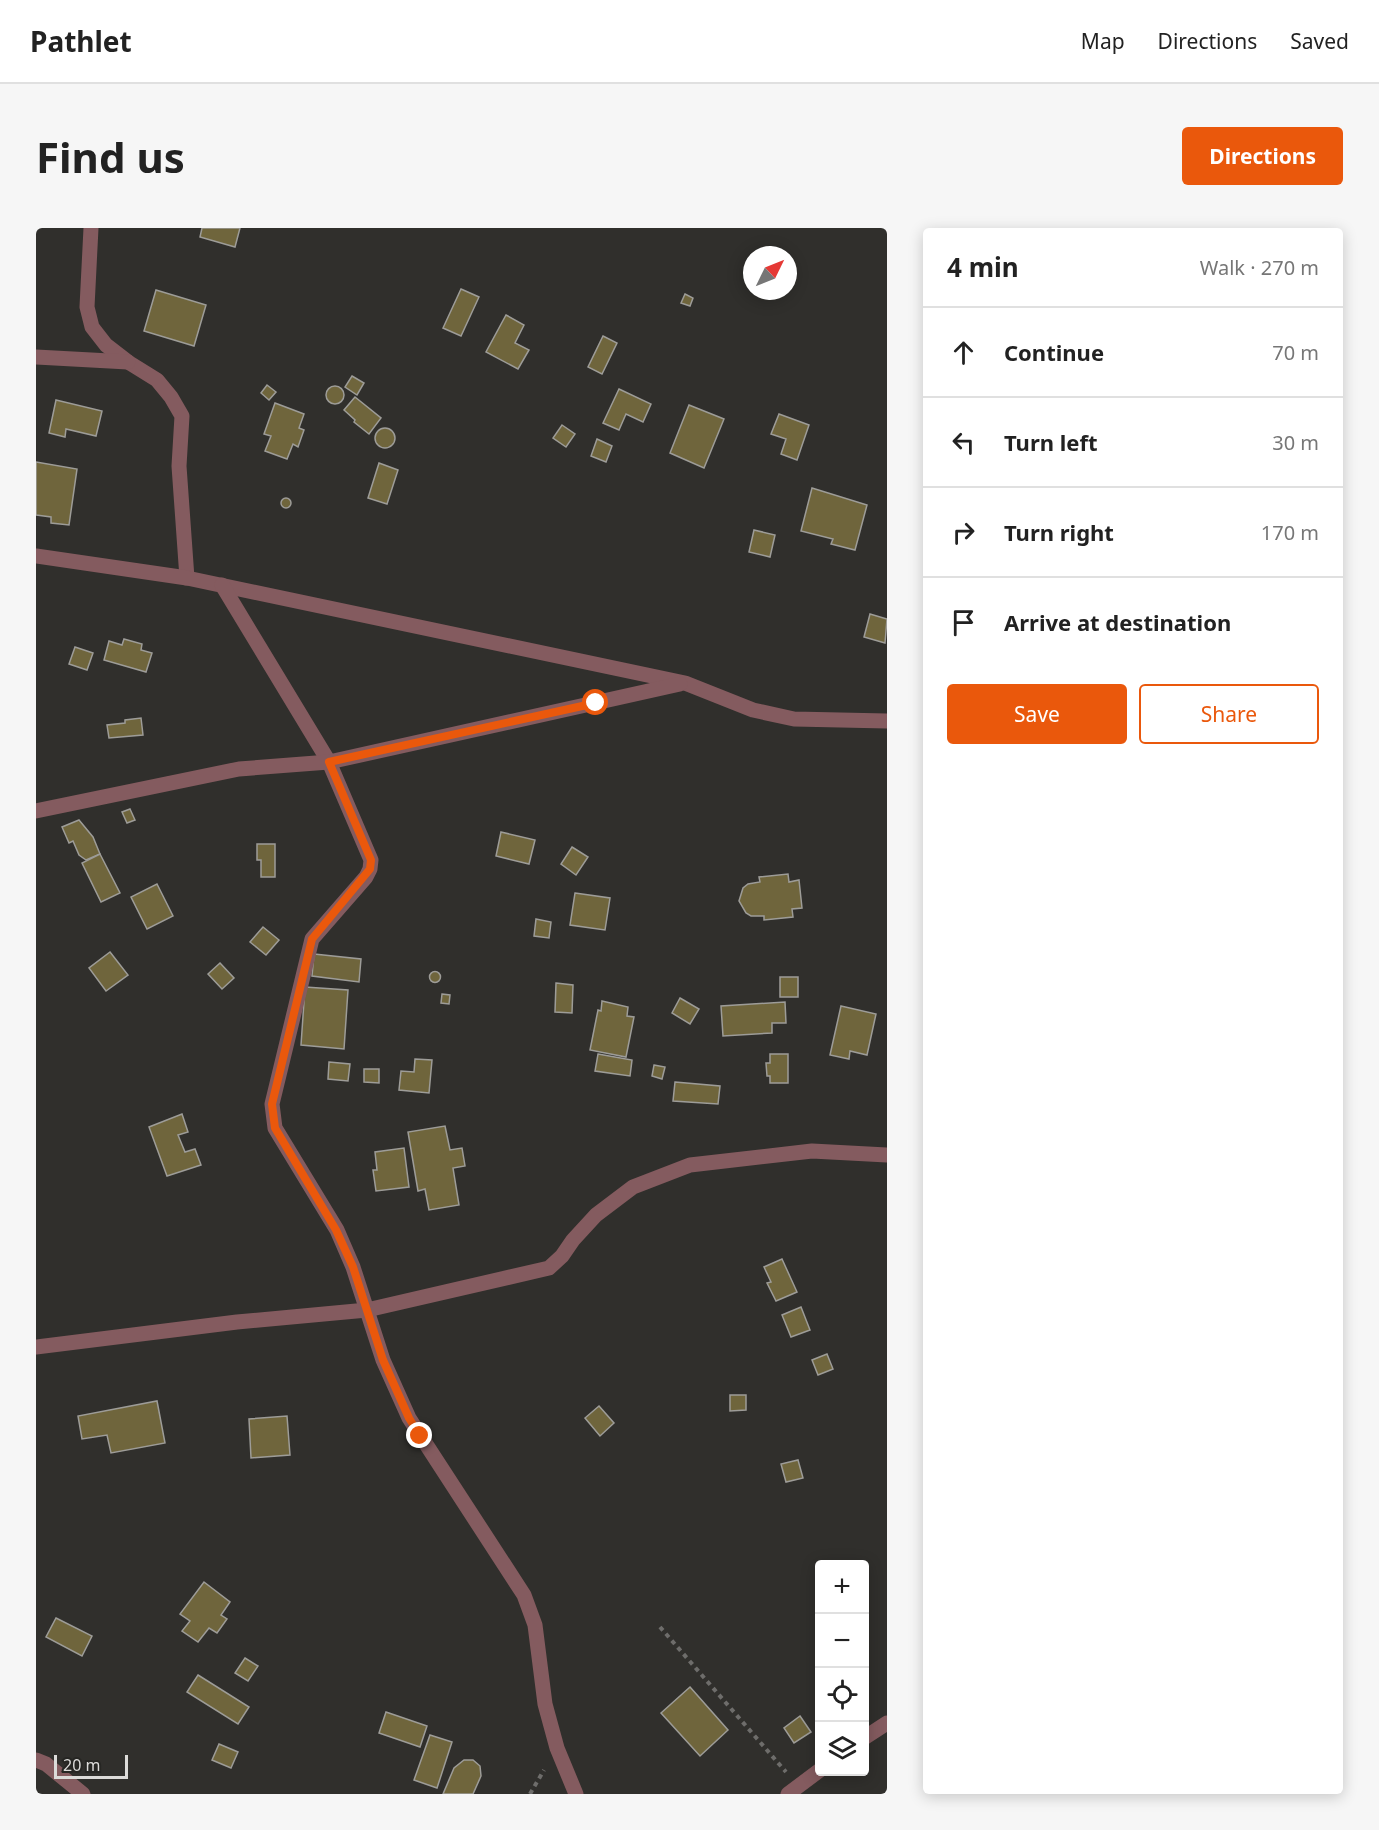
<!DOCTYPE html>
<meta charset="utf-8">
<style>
body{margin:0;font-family:"Noto Sans",sans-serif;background:#f6f6f6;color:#222}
.controls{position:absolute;right:18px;bottom:18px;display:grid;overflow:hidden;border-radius:6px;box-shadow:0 3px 15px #0003}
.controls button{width:54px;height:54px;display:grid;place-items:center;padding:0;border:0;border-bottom:2px solid #e0e0e0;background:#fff;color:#222;font:30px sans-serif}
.compass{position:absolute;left:707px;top:18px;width:54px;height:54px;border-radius:50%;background:#fff;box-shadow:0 3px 15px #0003;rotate:47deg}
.scale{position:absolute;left:18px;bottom:15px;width:74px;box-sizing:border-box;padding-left:6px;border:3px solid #dcdbd9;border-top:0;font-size:16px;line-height:21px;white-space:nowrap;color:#dcdbd9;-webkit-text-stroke:4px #262623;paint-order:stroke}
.stop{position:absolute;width:18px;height:18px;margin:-14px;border:4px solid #ea580c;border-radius:50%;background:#fff}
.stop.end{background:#ea580c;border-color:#fff;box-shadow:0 2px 6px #0008}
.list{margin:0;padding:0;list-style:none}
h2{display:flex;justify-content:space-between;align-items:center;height:78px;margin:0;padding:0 24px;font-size:26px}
h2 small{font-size:20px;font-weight:400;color:#767676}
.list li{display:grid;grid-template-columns:39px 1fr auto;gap:18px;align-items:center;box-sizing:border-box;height:90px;padding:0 24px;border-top:2px solid #e0e0e0}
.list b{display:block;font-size:22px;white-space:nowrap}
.list em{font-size:20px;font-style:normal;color:#767676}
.actions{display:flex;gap:12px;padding:18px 24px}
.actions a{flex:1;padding:14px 0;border:2px solid #ea580c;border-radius:6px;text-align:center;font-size:21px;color:#ea580c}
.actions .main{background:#ea580c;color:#fff}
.icon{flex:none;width:33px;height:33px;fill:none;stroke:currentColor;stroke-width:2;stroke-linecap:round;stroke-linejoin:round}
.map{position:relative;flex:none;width:851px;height:1566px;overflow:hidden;border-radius:6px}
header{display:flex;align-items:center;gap:36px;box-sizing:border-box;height:84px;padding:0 30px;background:#fff;border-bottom:2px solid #e0e0e0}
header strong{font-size:28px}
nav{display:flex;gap:33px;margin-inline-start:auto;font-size:21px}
.intro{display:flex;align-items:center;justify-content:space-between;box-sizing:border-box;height:144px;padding:0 36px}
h1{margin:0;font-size:42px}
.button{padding:15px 27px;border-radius:6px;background:#ea580c;color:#fff;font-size:21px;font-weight:700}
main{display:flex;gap:36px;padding:0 36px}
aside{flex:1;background:#fff;border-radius:6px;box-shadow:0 3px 15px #0003}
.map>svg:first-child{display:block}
.building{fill:#6f653c;stroke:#9d9c98;stroke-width:1.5}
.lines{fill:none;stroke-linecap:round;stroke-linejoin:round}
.path{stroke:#6e6d6b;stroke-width:4;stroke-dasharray:4.5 4.5;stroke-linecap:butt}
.street{stroke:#845b5f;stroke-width:15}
.route{stroke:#ea580c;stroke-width:8}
</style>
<header>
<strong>Pathlet</strong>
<nav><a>Map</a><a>Directions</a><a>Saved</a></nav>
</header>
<div class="intro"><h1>Find us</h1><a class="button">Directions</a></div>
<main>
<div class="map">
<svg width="851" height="1566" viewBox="0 0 851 1566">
<rect width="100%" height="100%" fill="#302f2c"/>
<!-- building -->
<g class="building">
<path d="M166 0H204L199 19 164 9Z"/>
<path d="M425 61 443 69 425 108 407 100Z"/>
<path d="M120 62 170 77 158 118 108 103Z"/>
<path d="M649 66 657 70 654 78 645 75Z"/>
<path d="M470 87 488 97 479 115 493 122 482 141 450 124Z"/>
<path d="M567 108 581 115 566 146 552 139Z"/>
<path d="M316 148 328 155 321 167 309 159Z"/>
<path d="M231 157 240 164 233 172 225 165Z"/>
<circle cx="299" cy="167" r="9"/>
<path d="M583 161 615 176 607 194 590 186 583 202 567 195Z"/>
<path d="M319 169 345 190 333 206 318 194 319 192 308 182Z"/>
<path d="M20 172 66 183 60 208 30 201 29 209 13 205Z"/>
<path d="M239 175 268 186 263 200 268 202 262 219 257 216 251 231 229 223 235 208 228 206Z"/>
<path d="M653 177 688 191 668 240 634 225Z"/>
<path d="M743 186 773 197 761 232 745 226 750 211 735 206Z"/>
<path d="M526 197 539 206 530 219 517 210Z"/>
<circle cx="349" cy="210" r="10"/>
<path d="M561 211 576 218 570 234 555 228Z"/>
<path d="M0 234 41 241 33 297 15 295V289L0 287Z"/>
<path d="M343 235 362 242 351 276 332 270Z"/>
<path d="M776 260 831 277 819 322 795 316 797 311 765 303Z"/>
<circle cx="250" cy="275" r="5"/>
<path d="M718 302 739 307 734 329 713 324Z"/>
<path d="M834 386 851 391 849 415 828 409Z"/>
<path d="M88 411 106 416 105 422 116 425 110 444 68 432 73 413 86 417Z"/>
<path d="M39 419 57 425 51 442 33 436Z"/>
<path d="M105 490 107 507 73 510 71 497 89 495V492Z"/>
<path d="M94 581 99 592 91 595 86 584Z"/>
<path d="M43 592 57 609 64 626 50 632 43 627 37 613 33 615 26 599Z"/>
<path d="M465 604 499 612 493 636 460 628Z"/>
<path d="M221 616H239V649H225V632H221Z"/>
<path d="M536 619 552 629 540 647 525 636Z"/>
<path d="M64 626 84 665 65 674 46 635Z"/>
<path d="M752 646 753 654 763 652 766 680 756 681 757 689 728 692V688H715L710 685 703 673 707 660 712 656 724 654 723 649Z"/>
<path d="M121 656 137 688 111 701 95 669Z"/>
<path d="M539 665 574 670 569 702 534 697Z"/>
<path d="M500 691 515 694 513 710 498 708Z"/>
<path d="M227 699 243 712 230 727 214 714Z"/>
<path d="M74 724 92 747 70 763 53 740Z"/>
<path d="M278 726 325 731 323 754 276 748Z"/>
<path d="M184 735 198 750 186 761 172 746Z"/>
<circle cx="399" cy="749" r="5.5"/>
<rect x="744" y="749" width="18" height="20"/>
<path d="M520 755 537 757 536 785 519 784Z"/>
<path d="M269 759 312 762 308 821 265 817Z"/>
<path d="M406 766 414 767 413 776 405 775Z"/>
<path d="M644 770 663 781 654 796 636 785Z"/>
<path d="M566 773 592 779 591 788 598 789 590 829 554 822 562 782 565 783Z"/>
<path d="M749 774 750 795H736V805L687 808 685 778Z"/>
<path d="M805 778 840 786 831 827 814 823 813 831 794 827Z"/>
<path d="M562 826 596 832 594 848 559 843Z"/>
<path d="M734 826H752V855H734V848H731L730 835H734Z"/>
<path d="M379 831 396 832 393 865 363 862 365 843 378 844Z"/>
<path d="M293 834 314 836 312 853 292 851Z"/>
<path d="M618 837 629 839 626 851 616 848Z"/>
<path d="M328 841H343V855L328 854Z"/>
<path d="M639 854 684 858 682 876 637 873Z"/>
<path d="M146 886 152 904 142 907 149 924 159 921 165 937 131 948 113 899Z"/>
<path d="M409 898 414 922 426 920 429 938 417 940 423 977 393 982 389 961 382 963 372 904Z"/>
<path d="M368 920 373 959 340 963 337 942H341L339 924Z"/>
<path d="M746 1031 761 1064 740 1073 731 1055 735 1054 728 1039Z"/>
<path d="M765 1079 774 1102 755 1109 746 1087Z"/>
<path d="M791 1126 797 1141 782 1147 776 1132Z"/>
<path d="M694 1167H710V1182L694 1183Z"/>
<path d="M121 1173 129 1215 75 1225 71 1207 46 1211 42 1188Z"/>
<path d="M563 1178 578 1195 564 1208 549 1190Z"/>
<path d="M251 1188 254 1227 215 1230 213 1191Z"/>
<path d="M762 1232 767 1250 750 1254 745 1236Z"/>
<path d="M168 1354 194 1374 185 1387 191 1391 181 1405 173 1400 162 1414 146 1403 154 1393 144 1386Z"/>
<path d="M20 1390 56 1408 46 1428 10 1409Z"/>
<path d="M209 1430 222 1438 212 1453 199 1445Z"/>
<path d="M162 1447 213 1479 202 1496 151 1464Z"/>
<path d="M654 1459 692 1502 664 1528 625 1485Z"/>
<path d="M350 1484 391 1498 384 1519 343 1505Z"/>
<path d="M764 1488 775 1504 758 1515 748 1500Z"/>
<path d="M394 1507 416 1514 401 1560 378 1552Z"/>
<path d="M183 1516 202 1524 195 1540 176 1532Z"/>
<path d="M428 1532H437L444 1538 445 1548 437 1566H407L418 1540Z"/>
</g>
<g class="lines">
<!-- path -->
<g class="path">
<path d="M624 1399 750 1544"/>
<path d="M494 1566 508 1542"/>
</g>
<!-- street -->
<g class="street">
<path d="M55 0 51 79 56 99 70 117 92 134 121 152 135 169 146 188 143 238 151 350"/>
<path d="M0 129 92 134"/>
<path d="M0 328 151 350 649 455 717 482 758 491 851 493"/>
<path d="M186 357 293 534 335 632 334 641 330 649 276 711 236 876 239 900 301 1002 317 1039 347 1132 373 1190 488 1367 499 1397 509 1476 521 1520 540 1566"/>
<path d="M0 583 203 541 293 534 644 456"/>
<path d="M0 1119 201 1094 331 1082 513 1040 526 1028 537 1012 560 987 597 959 654 937 776 923 851 927"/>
<path d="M828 1510 851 1495"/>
<path d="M0 1532 10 1536 47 1566"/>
<path d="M752 1566 784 1542"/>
</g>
</g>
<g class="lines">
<!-- route -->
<path class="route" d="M384 1208 373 1190 347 1132 317 1039 300 1002 239 900 236 876 276 711 334 641 335 632 293 534 560 475"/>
</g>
</svg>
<div class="controls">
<button>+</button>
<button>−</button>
<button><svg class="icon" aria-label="locate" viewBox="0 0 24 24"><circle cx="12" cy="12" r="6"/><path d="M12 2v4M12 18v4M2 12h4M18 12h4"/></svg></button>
<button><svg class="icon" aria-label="layers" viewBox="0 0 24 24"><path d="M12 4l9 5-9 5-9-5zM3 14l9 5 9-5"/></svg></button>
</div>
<svg class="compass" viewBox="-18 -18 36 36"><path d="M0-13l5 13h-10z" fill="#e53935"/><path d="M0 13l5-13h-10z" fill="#767676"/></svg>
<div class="scale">20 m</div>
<div class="stop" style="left:560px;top:475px"></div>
<div class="stop end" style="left:384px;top:1208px"></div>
</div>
<aside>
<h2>4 min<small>Walk · 270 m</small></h2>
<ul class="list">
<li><svg class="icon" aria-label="ahead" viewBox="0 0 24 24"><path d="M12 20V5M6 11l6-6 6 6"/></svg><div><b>Continue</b></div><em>70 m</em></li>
<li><svg class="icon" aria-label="left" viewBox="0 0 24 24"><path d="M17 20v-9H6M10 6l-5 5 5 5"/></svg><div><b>Turn left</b></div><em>30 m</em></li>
<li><svg class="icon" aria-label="right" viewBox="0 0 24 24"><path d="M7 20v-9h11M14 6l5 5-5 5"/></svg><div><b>Turn right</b></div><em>170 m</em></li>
<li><svg class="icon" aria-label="arrive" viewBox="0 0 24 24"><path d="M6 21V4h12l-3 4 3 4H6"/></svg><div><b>Arrive at destination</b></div></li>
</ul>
<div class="actions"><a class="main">Save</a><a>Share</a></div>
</aside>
</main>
